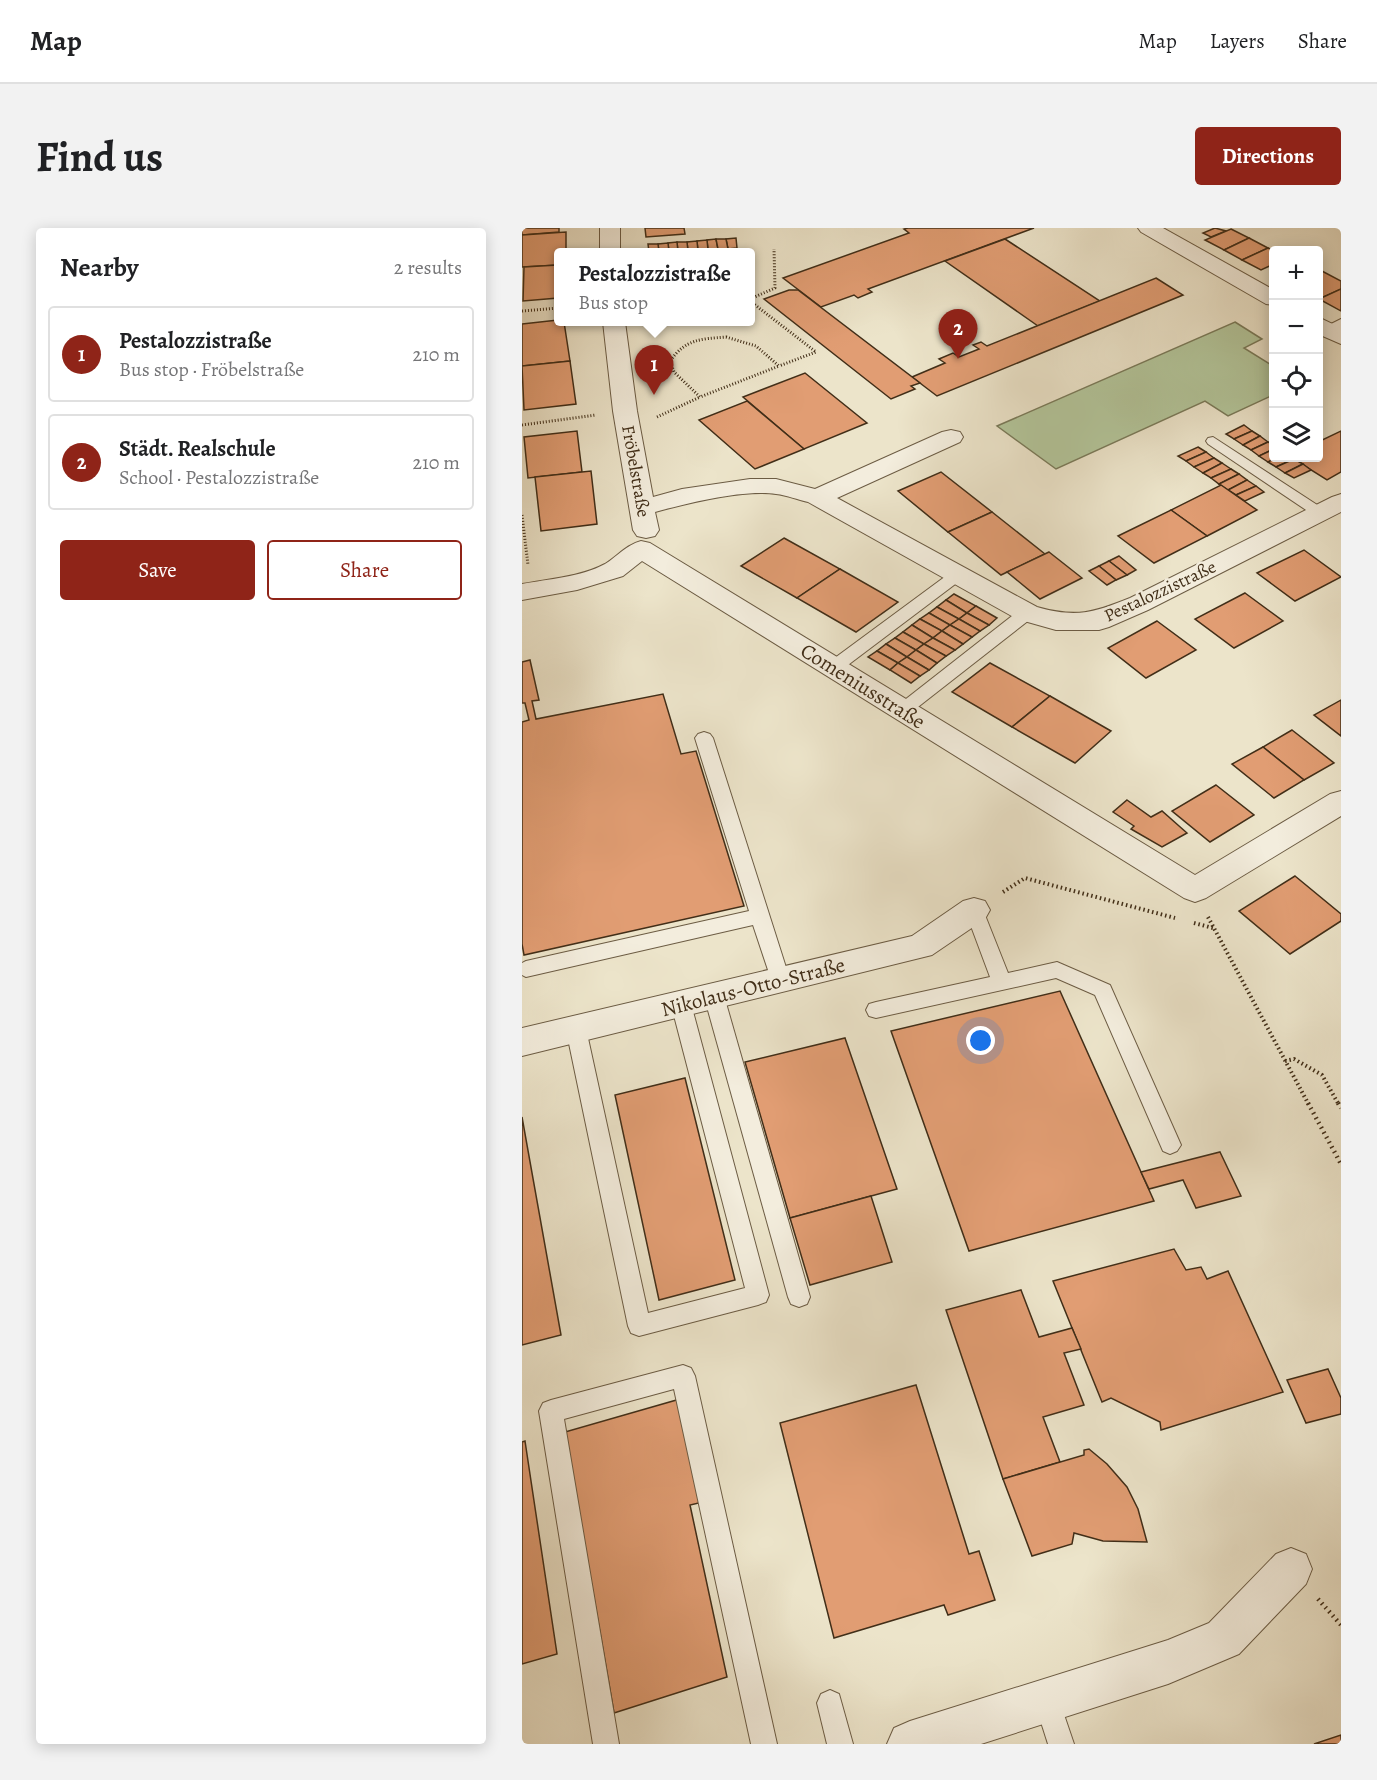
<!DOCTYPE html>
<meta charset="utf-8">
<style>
body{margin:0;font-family:Alegreya,serif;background:#f2f2f2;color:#202124}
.controls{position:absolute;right:18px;top:18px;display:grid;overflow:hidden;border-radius:6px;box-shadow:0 3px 15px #0003}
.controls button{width:54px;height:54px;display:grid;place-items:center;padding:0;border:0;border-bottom:2px solid #e0e0e0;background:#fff;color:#202124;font:30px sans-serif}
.you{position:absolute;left:459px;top:813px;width:21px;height:21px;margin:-15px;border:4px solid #fff;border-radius:50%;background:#1a73e8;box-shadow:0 0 0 9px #1a73e833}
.badge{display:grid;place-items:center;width:39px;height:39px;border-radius:50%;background:#8f2418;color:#fff;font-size:20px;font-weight:700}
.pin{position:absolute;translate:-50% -50px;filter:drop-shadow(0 2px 3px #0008)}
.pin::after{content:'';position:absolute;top:32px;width:21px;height:18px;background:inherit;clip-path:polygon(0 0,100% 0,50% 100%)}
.popup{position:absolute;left:32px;top:20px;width:201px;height:78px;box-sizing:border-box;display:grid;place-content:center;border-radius:6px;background:#fff;filter:drop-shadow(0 2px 4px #0005);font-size:20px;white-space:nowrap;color:#757577}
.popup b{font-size:22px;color:#202124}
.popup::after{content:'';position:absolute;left:50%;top:100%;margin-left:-12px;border:12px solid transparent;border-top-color:#fff}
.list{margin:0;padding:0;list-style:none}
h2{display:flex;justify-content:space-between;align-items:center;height:78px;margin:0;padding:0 24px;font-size:26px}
h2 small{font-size:20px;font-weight:400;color:#757577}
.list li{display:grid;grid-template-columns:39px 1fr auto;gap:18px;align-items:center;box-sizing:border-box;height:96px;margin:0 12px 12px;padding:0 12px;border:2px solid #e0e0e0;border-radius:6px}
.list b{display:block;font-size:22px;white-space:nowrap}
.list p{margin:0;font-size:20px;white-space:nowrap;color:#757577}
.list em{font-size:20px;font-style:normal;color:#757577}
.actions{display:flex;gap:12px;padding:18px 24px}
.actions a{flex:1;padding:14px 0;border:2px solid #8f2418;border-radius:6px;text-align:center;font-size:21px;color:#8f2418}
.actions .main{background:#8f2418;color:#fff}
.icon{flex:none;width:33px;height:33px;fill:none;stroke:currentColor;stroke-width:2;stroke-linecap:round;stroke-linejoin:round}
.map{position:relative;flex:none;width:819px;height:1516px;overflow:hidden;border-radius:6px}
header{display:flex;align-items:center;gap:36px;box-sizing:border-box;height:84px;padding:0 30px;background:#fff;border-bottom:2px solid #e0e0e0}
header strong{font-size:28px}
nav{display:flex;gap:33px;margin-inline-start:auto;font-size:21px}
.intro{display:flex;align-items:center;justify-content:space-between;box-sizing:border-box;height:144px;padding:0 36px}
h1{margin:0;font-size:42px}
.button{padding:15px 27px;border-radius:6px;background:#8f2418;color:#fff;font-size:21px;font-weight:700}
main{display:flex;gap:36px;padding:0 36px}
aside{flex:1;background:#fff;border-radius:6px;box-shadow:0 3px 15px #0003}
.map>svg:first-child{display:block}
.green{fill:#b3c59a;stroke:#7a7a59;stroke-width:1.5}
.building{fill:#e19d73;stroke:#412e18;stroke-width:1.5}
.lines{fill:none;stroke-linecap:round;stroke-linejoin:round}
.lane-casing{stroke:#6c5c44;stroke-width:2}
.street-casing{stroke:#6c5c44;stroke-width:2}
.path-far2{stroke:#412e18;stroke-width:3;stroke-dasharray:1 2;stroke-linecap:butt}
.path-far1{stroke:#412e18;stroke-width:4;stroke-dasharray:1.5 3;stroke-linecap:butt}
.path{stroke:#412e18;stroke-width:4.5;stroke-dasharray:1.5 4;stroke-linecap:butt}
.lane{fill:#f3eddd;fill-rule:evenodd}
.street{fill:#f3eddd;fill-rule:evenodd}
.labels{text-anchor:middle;stroke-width:5;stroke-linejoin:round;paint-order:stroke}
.far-street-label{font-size:18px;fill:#412e18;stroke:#f3eddd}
.street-label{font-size:21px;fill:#412e18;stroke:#f3eddd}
</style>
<header>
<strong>Map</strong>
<nav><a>Map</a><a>Layers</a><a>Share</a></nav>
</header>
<div class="intro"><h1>Find us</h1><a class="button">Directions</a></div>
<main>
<aside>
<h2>Nearby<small>2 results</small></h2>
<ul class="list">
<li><span class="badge">1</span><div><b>Pestalozzistraße</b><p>Bus stop · Fröbelstraße</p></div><em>210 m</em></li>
<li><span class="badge">2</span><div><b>Städt. Realschule</b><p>School · Pestalozzistraße</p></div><em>210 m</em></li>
</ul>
<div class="actions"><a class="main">Save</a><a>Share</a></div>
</aside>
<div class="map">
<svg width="819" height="1516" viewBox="0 0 819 1516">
<rect width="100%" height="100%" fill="#ece4ca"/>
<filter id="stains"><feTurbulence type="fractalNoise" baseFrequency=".00333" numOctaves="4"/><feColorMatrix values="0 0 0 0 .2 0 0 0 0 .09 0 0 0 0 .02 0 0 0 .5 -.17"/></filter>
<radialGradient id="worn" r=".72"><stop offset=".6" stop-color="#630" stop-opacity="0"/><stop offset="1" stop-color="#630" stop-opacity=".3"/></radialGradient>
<!-- green -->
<path class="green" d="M713 94 740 111 722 120 751 138V167L706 188 683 173 534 241 475 198Z"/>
<!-- building -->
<g class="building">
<path d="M0 0H37V4L0 7Z"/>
<path d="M123 0H162L163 6 124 9Z"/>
<path d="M386 0H512L346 61 350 64 336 70 332 67 299 79 261 50 387 5 382 1Z"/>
<path d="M693 0 704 3 689 9 681 5Z"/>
<path d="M709 1 727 10 702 22 683 12Z"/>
<path d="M44 4V24H36V37L0 39V7Z"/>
<path d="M214 10 215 20 206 21 204 11Z"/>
<path d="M727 10 746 20 720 32 702 22Z"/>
<path d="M194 11 196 21 186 22 185 12Z"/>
<path d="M194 11H204L206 21H196Z"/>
<path d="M483 11 578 73 516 98 423 33Z"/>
<path d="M185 12 186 22 176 23 175 13Z"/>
<path d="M175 13 176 23H166L165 14Z"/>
<path d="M155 14H165L166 23 156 24Z"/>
<path d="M155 14 156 24H147L146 15Z"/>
<path d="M146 15 147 24H137L136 16Z"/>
<path d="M126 16H136L137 24H127Z"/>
<path d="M746 20 752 23V36L739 42 720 32Z"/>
<path d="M36 37V70L1 73 2 39Z"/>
<path d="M798 42 819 53V61L797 71Z"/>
<path d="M634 50 661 67 415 168 390 149 423 135 417 131 431 125 437 129 457 121 451 117 459 114 465 118Z"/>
<path d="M819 61V83L797 71Z"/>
<path d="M267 62H276L398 155 389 158 393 161 369 171 242 71Z"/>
<path d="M36 92 42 94 48 133 0 138V96Z"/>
<path d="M48 133 54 176 2 182 0 138Z"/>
<path d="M283 145 345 195 282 221 221 169Z"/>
<path d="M225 173 282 221 233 241 177 192Z"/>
<path d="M722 197 730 203 712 211 704 206Z"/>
<path d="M55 203 60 244 6 250 2 209Z"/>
<path d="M730 203 738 208 721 217 712 211Z"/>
<path d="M819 203V244L805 252 770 230H796V214Z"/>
<path d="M738 208 746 214 729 222 721 217Z"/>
<path d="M746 214 752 217V221L737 228 729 222Z"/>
<path d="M676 219 684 224 664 233 656 228Z"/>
<path d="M752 221V230H754L746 234 737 228Z"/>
<path d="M684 224 692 230 672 239 664 233Z"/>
<path d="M692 230 700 235 681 245 672 239Z"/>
<path d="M754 230H770L772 231 754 239 746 234Z"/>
<path d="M772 231 781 236 763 245 754 239Z"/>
<path d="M700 235 709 241 689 250 681 245Z"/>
<path d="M781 236 789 242 772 250 763 245Z"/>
<path d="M709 241 717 246 697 256 689 250Z"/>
<path d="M69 243 75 296 19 303 13 249Z"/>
<path d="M419 244 470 284 426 304 376 263Z"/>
<path d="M717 246 725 252 706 262 697 256Z"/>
<path d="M725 252 734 258 714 267 706 262Z"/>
<path d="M699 257 735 282 685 308 649 282Z"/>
<path d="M734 258 742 264 723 273 714 267Z"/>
<path d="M649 282 685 308 632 335 596 308Z"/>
<path d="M470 284 523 326 479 347 426 304Z"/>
<path d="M262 310 318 341 275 370 219 338Z"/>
<path d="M782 322 819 349 773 373 735 345Z"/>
<path d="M527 324 560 350 518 371 485 344Z"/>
<path d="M597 328 614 342 605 347 587 333Z"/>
<path d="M587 333 605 347 594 352 577 338Z"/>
<path d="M577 338 594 352 585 357 567 343Z"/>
<path d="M318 341 376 374 334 404 275 370Z"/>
<path d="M723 365 761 393 712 420 673 391Z"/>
<path d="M432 366 454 378 445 385 424 372Z"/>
<path d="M424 372 445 385 437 391 415 379Z"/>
<path d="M454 378 475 390 467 397 445 385Z"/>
<path d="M415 379 437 391 428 397 407 385Z"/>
<path d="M407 385 428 397 420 403 398 391Z"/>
<path d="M445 385 467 397 458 403 437 391Z"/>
<path d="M398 391 420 403 411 410 390 397Z"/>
<path d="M437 391 458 403 450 409 428 397Z"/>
<path d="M635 393 674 422 624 450 586 420Z"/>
<path d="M390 397 411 410 402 416 381 404Z"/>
<path d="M428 397 450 409 441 416 420 403Z"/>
<path d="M420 403 441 416 433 422 411 410Z"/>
<path d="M381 404 402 416 394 422 373 410Z"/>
<path d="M373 410 394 422 385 429 364 416Z"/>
<path d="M411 410 433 422 424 428 402 416Z"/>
<path d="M364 416 385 429 376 435 355 423Z"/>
<path d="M402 416 424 428 415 435 394 422Z"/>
<path d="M394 422 415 435 407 442 385 429Z"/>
<path d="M355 423 376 435 368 442 346 429Z"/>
<path d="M385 429 407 442 398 448 376 435Z"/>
<path d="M8 432 17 472 10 473 14 491 141 466 159 526 174 523 222 678 2 727 0 716V494L7 492 3 475H0V434Z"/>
<path d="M376 435 398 448 389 455 368 442Z"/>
<path d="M468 435 528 468 490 499 430 464Z"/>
<path d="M528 468 589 503 553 535 490 499Z"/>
<path d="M819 472V508L792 487Z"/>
<path d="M770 502 812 535 782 552 741 519Z"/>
<path d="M741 519 782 552 752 570 710 536Z"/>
<path d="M694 557 732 587 688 614 650 583Z"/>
<path d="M605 572 629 589 640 583 665 605 640 619 609 601 612 598 591 584Z"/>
<path d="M773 648 819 686V693L768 726 717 683Z"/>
<path d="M538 763 632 973 447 1023 369 803Z"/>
<path d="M323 810 375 961 268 990 223 834Z"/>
<path d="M163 850 213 1052 137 1072 93 867Z"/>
<path d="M0 889 39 1107 0 1117Z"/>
<path d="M698 924 719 968 674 980 661 952 627 961 619 944Z"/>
<path d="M349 968 370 1034 288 1057 268 990Z"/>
<path d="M652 1021 664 1042 679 1039 685 1051 706 1043 761 1164 639 1202 638 1194 589 1170 580 1174 531 1053Z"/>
<path d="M499 1062 517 1109 550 1100 559 1121 542 1125 562 1177 521 1189 538 1234 481 1251 424 1082Z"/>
<path d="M806 1141 819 1170V1186L784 1195 765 1152Z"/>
<path d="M394 1157 447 1326 457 1323 473 1372 426 1387 422 1377 312 1410 258 1195Z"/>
<path d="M158 1171 181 1274 168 1277 205 1449 92 1485 43 1204Z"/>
<path d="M3 1213 35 1426 0 1436V1214Z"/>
<path d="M567 1221 585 1236 605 1259 616 1281 625 1314 581 1313 552 1305 550 1316 510 1328 481 1251 562 1227V1222Z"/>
<path d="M819 1507V1516H792Z"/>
</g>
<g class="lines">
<!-- lane casing -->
<g class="lane-casing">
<g id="lane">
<path d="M819 91V100L806 105 799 101Z"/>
<path d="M691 209 803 282 805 285 803 288H793L686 216 684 213 686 210Z"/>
<path d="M434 343 440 345 442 348 440 351 318 443H306L304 439 306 435 428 345Z"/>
<path d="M505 380 513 385 511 389 387 486H375L373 482 375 478 499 381Z"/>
<path d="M182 504 188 506 191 510 268 752 265 757 258 760 251 757 231 697 4 749 0 747V735L4 733 227 683 173 510 176 506Z"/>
<path d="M452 675 459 677 461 682 486 745 535 734 588 757 659 917 655 923 648 926 641 923 573 767 534 750 354 790 347 788 344 782 347 776 354 774 468 749 443 682 445 677Z"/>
<path d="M192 760 199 763 202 768 288 1069 285 1076 277 1079 269 1076 266 1069 182 768 185 763Z"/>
<path d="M159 768 166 770 169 776 247 1067 244 1074 236 1077 117 1108 109 1105 106 1098 44 801 47 795 54 793 61 795 64 801 126 1085 223 1060 149 776 152 770Z"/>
<path d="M161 1137 169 1140 173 1148 255 1516H229L152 1161 42 1191 97 1516H71L17 1183 21 1175 29 1172Z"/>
<path d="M525 1459 534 1463 552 1516H526L512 1472 516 1463Z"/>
<path d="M308 1462 317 1466 331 1516H305L295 1475 299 1466Z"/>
</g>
</g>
<!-- street casing -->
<g class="street-casing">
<g id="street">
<rect x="78" y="0" width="20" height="24"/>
<path d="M616 0H641L752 62V77L744 76 619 4Z"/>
<path d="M796 89 819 100V116L796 106Z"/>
<path d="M81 94H103L115 183 131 269 160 261 228 251H254L293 261 420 204 429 202 438 204 441 209 438 214 315 270 515 379C554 390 571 385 608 370L810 269 819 266V284L626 382 587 399 577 402H534L495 391 286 274C276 272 265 267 254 266 222 261 166 275 133 284L137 302 133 308 124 310 115 308 111 302 91 183Z"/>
<path d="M119 313 128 315 673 647 808 566 819 563V588L684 670 673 674 662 670 120 333 101 348 55 362 0 372V356C26 351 59 349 83 336 96 328 104 317 119 313Z"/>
<path d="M452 670 463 673 468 682 463 691 410 727 0 828V800L390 708 441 673Z"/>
<path d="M769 1320 784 1326 790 1341 784 1356 717 1426 646 1456 459 1516H365L372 1500 388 1493 646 1412 687 1395 754 1326Z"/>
</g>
</g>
<!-- path-far2 -->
<g class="path-far2">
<path d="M228 71 253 60 252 21"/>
<path d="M228 73 294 124 257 138"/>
<path d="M0 83 36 80"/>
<path d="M204 109 234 118 257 138 178 169 152 144 148 133C164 111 178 111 204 109Z"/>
<path d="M135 189 178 169"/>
<path d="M0 197 74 187"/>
<path d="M0 287 6 337"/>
</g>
<!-- path-far1 -->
<g class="path-far1">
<path d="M481 664 503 650 653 690"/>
<path d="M686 689 787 877"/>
<path d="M672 695 691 700"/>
<path d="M763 833 772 831 800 847 817 877"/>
</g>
<!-- path -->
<g class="path">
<path d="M786 875 819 936"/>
<path d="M816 875 819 880"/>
<path d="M796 1371 819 1397"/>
</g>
<!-- lane -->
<use href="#lane" class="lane"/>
<!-- street -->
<use href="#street" class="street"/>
</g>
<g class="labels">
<!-- far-street labels -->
<g class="far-street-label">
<text transform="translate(114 243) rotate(80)" y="6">Fröbelstraße</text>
<text transform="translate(638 363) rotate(-25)" y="6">Pestalozzistraße</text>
</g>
<!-- street labels -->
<g class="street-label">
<text transform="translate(341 458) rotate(32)" y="7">Comeniusstraße</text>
<text transform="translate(231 759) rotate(-14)" y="7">Nikolaus-Otto-Straße</text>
</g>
</g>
<rect width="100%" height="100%" filter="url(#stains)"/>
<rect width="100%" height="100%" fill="url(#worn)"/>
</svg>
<div class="controls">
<button>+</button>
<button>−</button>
<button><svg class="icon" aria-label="locate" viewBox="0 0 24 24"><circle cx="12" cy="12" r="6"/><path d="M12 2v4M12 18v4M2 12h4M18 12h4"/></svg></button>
<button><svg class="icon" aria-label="layers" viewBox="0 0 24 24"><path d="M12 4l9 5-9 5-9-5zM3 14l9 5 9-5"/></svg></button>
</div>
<div class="you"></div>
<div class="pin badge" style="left:132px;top:167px">1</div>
<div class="popup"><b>Pestalozzistraße</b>Bus stop</div>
<div class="pin badge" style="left:436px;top:131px">2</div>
</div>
</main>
